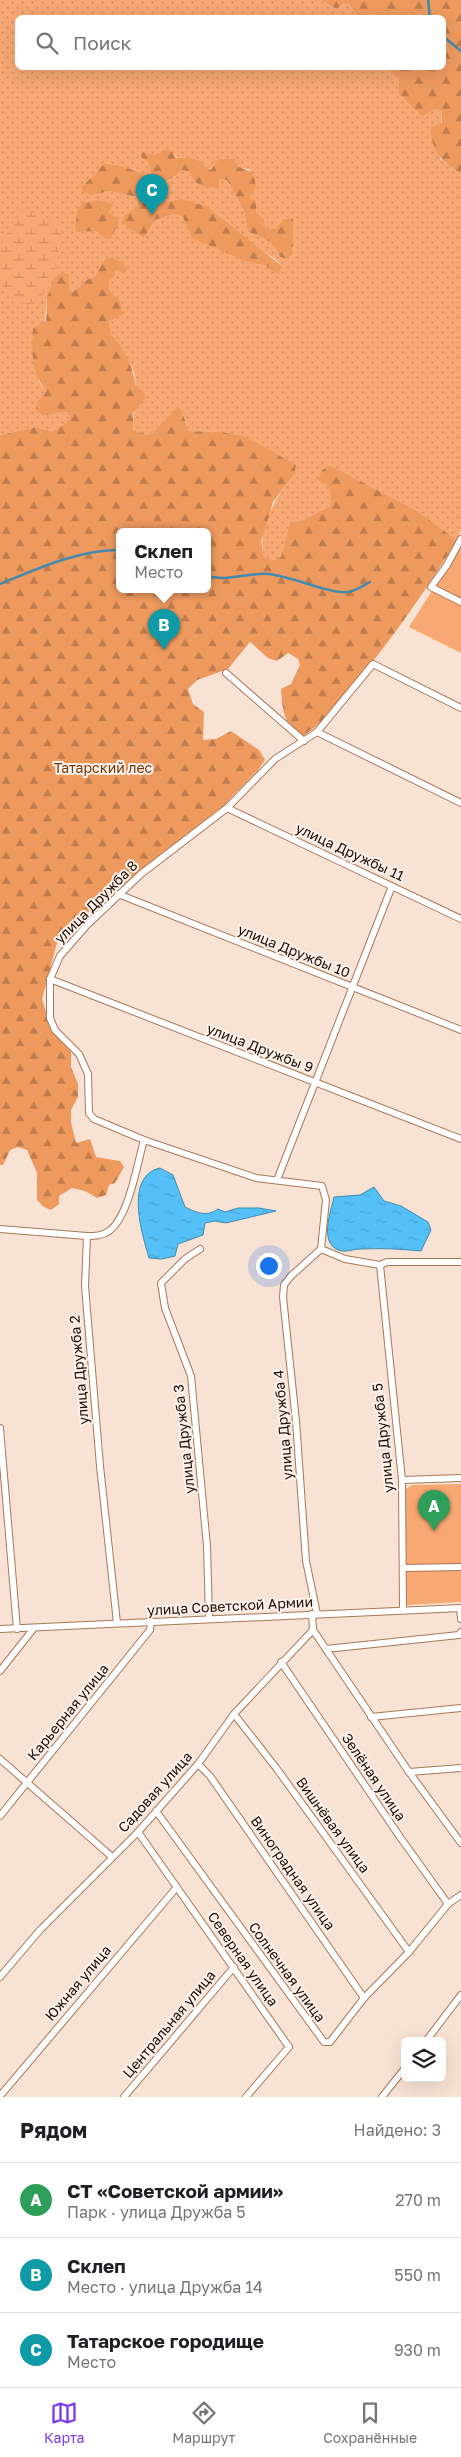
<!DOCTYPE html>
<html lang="ru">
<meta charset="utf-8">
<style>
body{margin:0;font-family:"Golos Text",sans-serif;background:#f2f2f2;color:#202124}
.controls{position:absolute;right:15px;bottom:15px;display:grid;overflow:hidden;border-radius:8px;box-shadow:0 5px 20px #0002}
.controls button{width:45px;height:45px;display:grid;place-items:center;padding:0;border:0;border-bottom:1px solid #e0e0e0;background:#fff;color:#202124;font:25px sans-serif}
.you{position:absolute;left:268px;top:1265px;width:18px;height:18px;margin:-12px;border:4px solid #fff;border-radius:50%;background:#1a73e8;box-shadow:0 0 0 8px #1a73e833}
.badge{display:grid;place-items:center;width:32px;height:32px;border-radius:50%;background:#7c3aed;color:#fff;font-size:16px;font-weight:700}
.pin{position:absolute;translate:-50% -41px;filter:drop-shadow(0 1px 2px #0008)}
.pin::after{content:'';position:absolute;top:26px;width:18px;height:15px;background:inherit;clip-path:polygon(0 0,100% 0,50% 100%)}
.popup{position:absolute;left:116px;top:528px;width:95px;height:65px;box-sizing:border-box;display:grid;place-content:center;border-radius:8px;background:#fff;filter:drop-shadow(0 1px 4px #0005);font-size:16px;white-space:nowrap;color:#757577}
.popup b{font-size:19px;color:#202124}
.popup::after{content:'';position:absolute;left:50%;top:100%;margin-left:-10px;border:10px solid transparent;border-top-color:#fff}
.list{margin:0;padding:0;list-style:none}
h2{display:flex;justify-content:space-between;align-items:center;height:65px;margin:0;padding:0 20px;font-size:21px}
h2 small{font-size:16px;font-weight:400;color:#757577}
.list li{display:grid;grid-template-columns:32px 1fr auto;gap:15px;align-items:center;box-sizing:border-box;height:75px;padding:0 20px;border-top:1px solid #e0e0e0}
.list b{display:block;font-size:19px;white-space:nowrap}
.list p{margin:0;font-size:16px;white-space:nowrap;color:#757577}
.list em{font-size:16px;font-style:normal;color:#757577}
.icon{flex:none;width:28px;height:28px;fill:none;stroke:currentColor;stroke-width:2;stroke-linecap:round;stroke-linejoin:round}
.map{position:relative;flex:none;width:461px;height:2097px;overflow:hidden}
.search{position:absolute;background:#fff;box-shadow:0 5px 20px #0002;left:15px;right:15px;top:15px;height:55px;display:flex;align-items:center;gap:12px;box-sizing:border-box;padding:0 18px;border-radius:8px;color:#757577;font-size:19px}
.sheet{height:290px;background:#fff}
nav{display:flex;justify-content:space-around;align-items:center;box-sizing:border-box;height:70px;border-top:1px solid #e0e0e0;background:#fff;font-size:14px;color:#757577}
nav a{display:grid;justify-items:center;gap:2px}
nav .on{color:#7c3aed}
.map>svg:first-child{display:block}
.grass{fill:url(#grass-dots);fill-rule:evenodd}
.forest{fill:url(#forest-firs);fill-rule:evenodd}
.wetland{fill:url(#wetland-marsh)}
.garden{fill:#f7a873}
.water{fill:url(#water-ripples);stroke:#448aae}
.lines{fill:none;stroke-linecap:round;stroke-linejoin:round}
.stream{stroke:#448aae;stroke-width:2.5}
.street-casing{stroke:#a97858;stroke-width:8}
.street{stroke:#fff;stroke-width:6}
.labels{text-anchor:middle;stroke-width:4;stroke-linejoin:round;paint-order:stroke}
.park-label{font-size:14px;fill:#6f390c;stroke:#fdf2eb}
.street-label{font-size:14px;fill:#1e0c02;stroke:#fdf2eb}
</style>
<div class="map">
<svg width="461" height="2097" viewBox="0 0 461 2097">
<defs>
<pattern id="grass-dots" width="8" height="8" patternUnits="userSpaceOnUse" patternTransform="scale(1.25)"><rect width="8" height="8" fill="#f7a873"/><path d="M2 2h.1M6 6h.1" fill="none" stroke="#d38f62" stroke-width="1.8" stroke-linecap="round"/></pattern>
<pattern id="forest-firs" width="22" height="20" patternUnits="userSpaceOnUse" patternTransform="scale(1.25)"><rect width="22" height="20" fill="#ee9a5f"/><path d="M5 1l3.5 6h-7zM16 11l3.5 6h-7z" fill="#c07c4c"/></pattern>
<pattern id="wetland-marsh" width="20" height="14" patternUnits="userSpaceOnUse" patternTransform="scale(1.25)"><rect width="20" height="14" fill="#f7a873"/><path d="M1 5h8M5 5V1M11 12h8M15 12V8" fill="none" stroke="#d38f62"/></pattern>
<pattern id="water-ripples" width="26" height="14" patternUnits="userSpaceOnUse" patternTransform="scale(1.25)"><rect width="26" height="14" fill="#54c0f7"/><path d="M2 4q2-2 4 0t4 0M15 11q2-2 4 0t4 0" fill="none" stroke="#49a4d2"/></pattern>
</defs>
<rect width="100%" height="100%" fill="#f8e2d4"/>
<!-- grass -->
<path class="grass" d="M0 0H320L337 9 343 4 350 5 357 17 18 18V68H386L399 80 398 93 422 117 435 109 442 110 440 159 461 174V530L457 540 416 510 330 465 326 482 332 492 330 506 301 521 290 522 281 557 274 560 264 557C257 525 275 499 294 475L222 432 188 431 182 410 178 408 152 433 148 435 133 430C133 413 138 393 135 376 131 358 106 336 109 321 110 315 117 306 120 301L109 289 104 260 95 276 86 280 73 292 69 289 47 297 39 382 48 391 37 402 44 416 67 412 70 417 66 423 52 431 35 427 0 435ZM166 149C174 156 198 170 209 170 223 170 235 167 250 169 249 178 247 189 249 198 252 210 262 217 266 229H276L283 219 293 218 291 237 294 250 286 259 280 257C273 241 264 238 248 232L244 211 227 180 219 178V188L190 172 182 170C172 182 147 188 144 202L156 203 181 199 275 259 283 267 273 272 267 266 247 262 183 217 174 214 155 220 144 238 125 215 138 205 137 197 108 191 106 163 123 166 152 179 148 162Z"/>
<!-- forest -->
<g class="forest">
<path d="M320 0H461V174C439 159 434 155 430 128L442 123V111L435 109 422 117 398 93 399 80 386 68H444V18L357 17 350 5 343 4 337 9Z"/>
<path d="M166 149 170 150 176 158H188L200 161 209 170 212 169 218 159H234L238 167C251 170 254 173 256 187L249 197 256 201V212L263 219 266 229H276L283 219 293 218V254L286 259 280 257C273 241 264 238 248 232L244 211 227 180 219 179V188C204 187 195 187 190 172L182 170C173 181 146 188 144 202L156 203 181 199 206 206 283 267 278 273 273 272 267 266 247 262 192 238 183 217 174 214 155 220 144 238 122 223 125 215 138 205 137 197 108 191 91 195 83 192 82 187 105 163 123 166 152 178 148 162 141 157 142 152 155 155Z"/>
<path d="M97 200 113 204 108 213 118 218V225L110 239H106L97 231 76 232 75 226 78 208 83 203Z"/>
<path d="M112 258 123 263 127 269 124 273 115 270 114 277 109 280V289L120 301 122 315 109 321C110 336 112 334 120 346 129 358 134 373 136 387L143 391 145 398 133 413V430L148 435 152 433 178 407 182 410 188 431 222 432 246 437 296 465 294 475 273 502 261 542 264 557 274 560 281 557 290 522 301 521 330 506C332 493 332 485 318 480L322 470 330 465 416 510 457 540C430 584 401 626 369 666 349 692 330 718 303 736 284 728 282 707 281 689L291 684 300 665 298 659 288 653 277 661 268 658 250 642 228 669 197 680 188 689 193 704 204 712 203 740 216 739 231 731 259 750 265 760 258 770 223 806 59 935 42 999 52 1031 71 1052V1067L78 1084V1097L71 1110V1122L76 1143 90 1139 96 1157 120 1161 124 1167 115 1183 109 1185 106 1195 97 1198 85 1191 72 1188 59 1196V1204L51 1210 44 1207 37 1200V1173L27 1150 18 1147 10 1150 3 1165H0V435L35 427 52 431 66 423 70 417 67 412 44 416 36 410 37 402 47 391C30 372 32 352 33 328L46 321 47 297 55 277 61 273 69 274V289L73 292 86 280 95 276 104 260ZM120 531H208V589H120Z"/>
</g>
<!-- wetland -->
<path class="wetland" d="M24 209 61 224C61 242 57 275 46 290 42 296 34 301 28 306L9 295 0 283V254L3 239Z"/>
<!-- garden -->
<g class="garden">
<path d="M461 545V653L409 627Z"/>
<path d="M461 1484V1602L406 1605V1489L412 1485Z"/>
</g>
<!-- water -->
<g class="water">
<path d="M160 1168 173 1175 185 1207C197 1213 207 1217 218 1209L225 1212 238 1208H259L276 1211 226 1223 215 1221 205 1223 203 1235 178 1244 175 1256 162 1259 149 1258C142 1234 124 1176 160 1168Z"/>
<path d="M374 1187 384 1201 401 1206 428 1222 431 1230 421 1251C401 1249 380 1248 361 1249 353 1249 346 1253 338 1250 319 1242 331 1211 334 1197L360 1195Z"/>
</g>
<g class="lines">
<!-- stream -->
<g class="stream">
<path d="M428 0 430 18"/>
<path d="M444 37 461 51"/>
<path d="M208 576C228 582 249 572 269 574 291 576 332 595 349 592 355 591 364 585 370 582"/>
<path d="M0 584C39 568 78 550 120 550"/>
</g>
<!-- street casing -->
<g class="street-casing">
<g id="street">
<path d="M461 539 447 565 431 587 461 602"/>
<path d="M226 673 304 741"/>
<path d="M317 732 461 803"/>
<path d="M227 808 461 919"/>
<path d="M118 894 461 1030"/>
<path d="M50 979 461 1139"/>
<path d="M277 1180 392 886"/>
<path d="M0 1229 87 1236"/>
<path d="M200 1249 185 1259 161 1283 165 1308 191 1376 207 1546 209 1619"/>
<path d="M321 1249 326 1200 322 1186 256 1178 144 1140 94 1119 89 1113 88 1074 79 1054 55 1030 50 1018V979L60 956 87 925 141 874 227 808 275 759 317 732 373 664 461 708"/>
<path d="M321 1249 345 1259 380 1265"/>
<path d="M380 1265 402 1480 403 1610"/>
<path d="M380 1265 387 1262H461"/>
<path d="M0 1428 17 1629"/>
<path d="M402 1480 461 1478"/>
<path d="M404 1568 461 1567"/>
<path d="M460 1608 461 1619"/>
<path d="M317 1614 306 1561 296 1421 283 1297 284 1285 291 1276 321 1249"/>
<path d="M117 1623 100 1466 85 1286 87 1236C95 1236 102 1236 109 1231 129 1217 137 1164 144 1140"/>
<path d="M0 1629 461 1608"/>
<path d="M313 1630 409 1772 461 1843"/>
<path d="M326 1649 459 1635 461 1632"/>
<path d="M281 1662 400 1837 448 1904"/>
<path d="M0 1671 34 1628"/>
<path d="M234 1714 277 1769 409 1952"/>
<path d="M371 1717 461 1708"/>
<path d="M0 1759 111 1856"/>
<path d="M198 1764 210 1776 364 1998"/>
<path d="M409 1772 461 1768"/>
<path d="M156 1811 324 2042H330L364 1998 409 1952 448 1904 461 1895"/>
<path d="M0 1816 150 1630 151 1622"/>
<path d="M138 1832 289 2047 246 2097"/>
<path d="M0 1977 40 1930 138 1832 198 1764 234 1714 313 1630 312 1614"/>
<path d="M426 2041 461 1995"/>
<path d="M0 2096 177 1887"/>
<path d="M124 2097 234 1967"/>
<path d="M382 2097 405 2068"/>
</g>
</g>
<!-- street -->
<use href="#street" class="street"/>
</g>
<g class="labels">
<!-- park labels -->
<g class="park-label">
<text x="103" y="773">Татарский лес</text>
</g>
<!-- street labels -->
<g class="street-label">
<text transform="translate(350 852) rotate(25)" y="5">улица Дружбы 11</text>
<text transform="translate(96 902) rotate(-45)" y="5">улица Дружба 8</text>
<text transform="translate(294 951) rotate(22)" y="5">улица Дружбы 10</text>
<text transform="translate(260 1048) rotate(21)" y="5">улица Дружбы 9</text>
<text transform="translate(79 1370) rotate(-95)" y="5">улица Дружба 2</text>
<text transform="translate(283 1425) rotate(-95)" y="5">улица Дружба 4</text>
<text transform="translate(383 1438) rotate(-96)" y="5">улица Дружба 5</text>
<text transform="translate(184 1439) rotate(-96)" y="5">улица Дружба 3</text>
<text transform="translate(230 1606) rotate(-3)" y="5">улица Советской Армии</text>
<text transform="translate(68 1712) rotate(-51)" y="5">Карьерная улица</text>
<text transform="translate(374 1777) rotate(56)" y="5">Зелёная улица</text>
<text transform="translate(155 1792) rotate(-48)" y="5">Садовая улица</text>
<text transform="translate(333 1825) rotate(54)" y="5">Вишнёвая улица</text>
<text transform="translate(293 1873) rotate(55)" y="5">Виноградная улица</text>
<text transform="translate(243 1959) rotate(55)" y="5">Северная улица</text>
<text transform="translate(287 1972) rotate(54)" y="5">Солнечная улица</text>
<text transform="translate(78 1983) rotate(-50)" y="5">Южная улица</text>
<text transform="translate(169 2024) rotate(-50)" y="5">Центральная улица</text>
</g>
</g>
</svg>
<div class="controls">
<button><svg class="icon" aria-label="layers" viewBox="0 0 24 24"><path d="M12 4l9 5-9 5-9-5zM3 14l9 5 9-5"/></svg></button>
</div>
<div class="you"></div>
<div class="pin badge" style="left:434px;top:1531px;background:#2e9e5b">A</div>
<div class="pin badge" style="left:164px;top:650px;background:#0f9aa8">B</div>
<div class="popup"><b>Склеп</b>Место</div>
<div class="pin badge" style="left:152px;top:215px;background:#0f9aa8">C</div>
<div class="search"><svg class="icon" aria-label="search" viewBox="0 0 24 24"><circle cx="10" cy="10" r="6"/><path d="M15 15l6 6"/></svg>Поиск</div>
</div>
<section class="sheet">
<h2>Рядом<small>Найдено: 3</small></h2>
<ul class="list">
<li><span class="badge" style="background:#2e9e5b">A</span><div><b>СТ «Советской армии»</b><p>Парк · улица Дружба 5</p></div><em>270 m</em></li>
<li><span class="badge" style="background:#0f9aa8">B</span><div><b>Склеп</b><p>Место · улица Дружба 14</p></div><em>550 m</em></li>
<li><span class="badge" style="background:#0f9aa8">C</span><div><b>Татарское городище</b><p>Место</p></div><em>930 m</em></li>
</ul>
</section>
<nav>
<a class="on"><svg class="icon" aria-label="map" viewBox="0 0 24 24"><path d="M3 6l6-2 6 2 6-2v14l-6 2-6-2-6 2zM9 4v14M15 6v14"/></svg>Карта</a>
<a><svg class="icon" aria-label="directions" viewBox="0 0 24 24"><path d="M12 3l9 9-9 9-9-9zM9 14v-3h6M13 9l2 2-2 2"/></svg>Маршрут</a>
<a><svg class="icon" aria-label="saved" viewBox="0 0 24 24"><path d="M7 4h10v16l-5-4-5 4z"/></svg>Сохранённые</a>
</nav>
